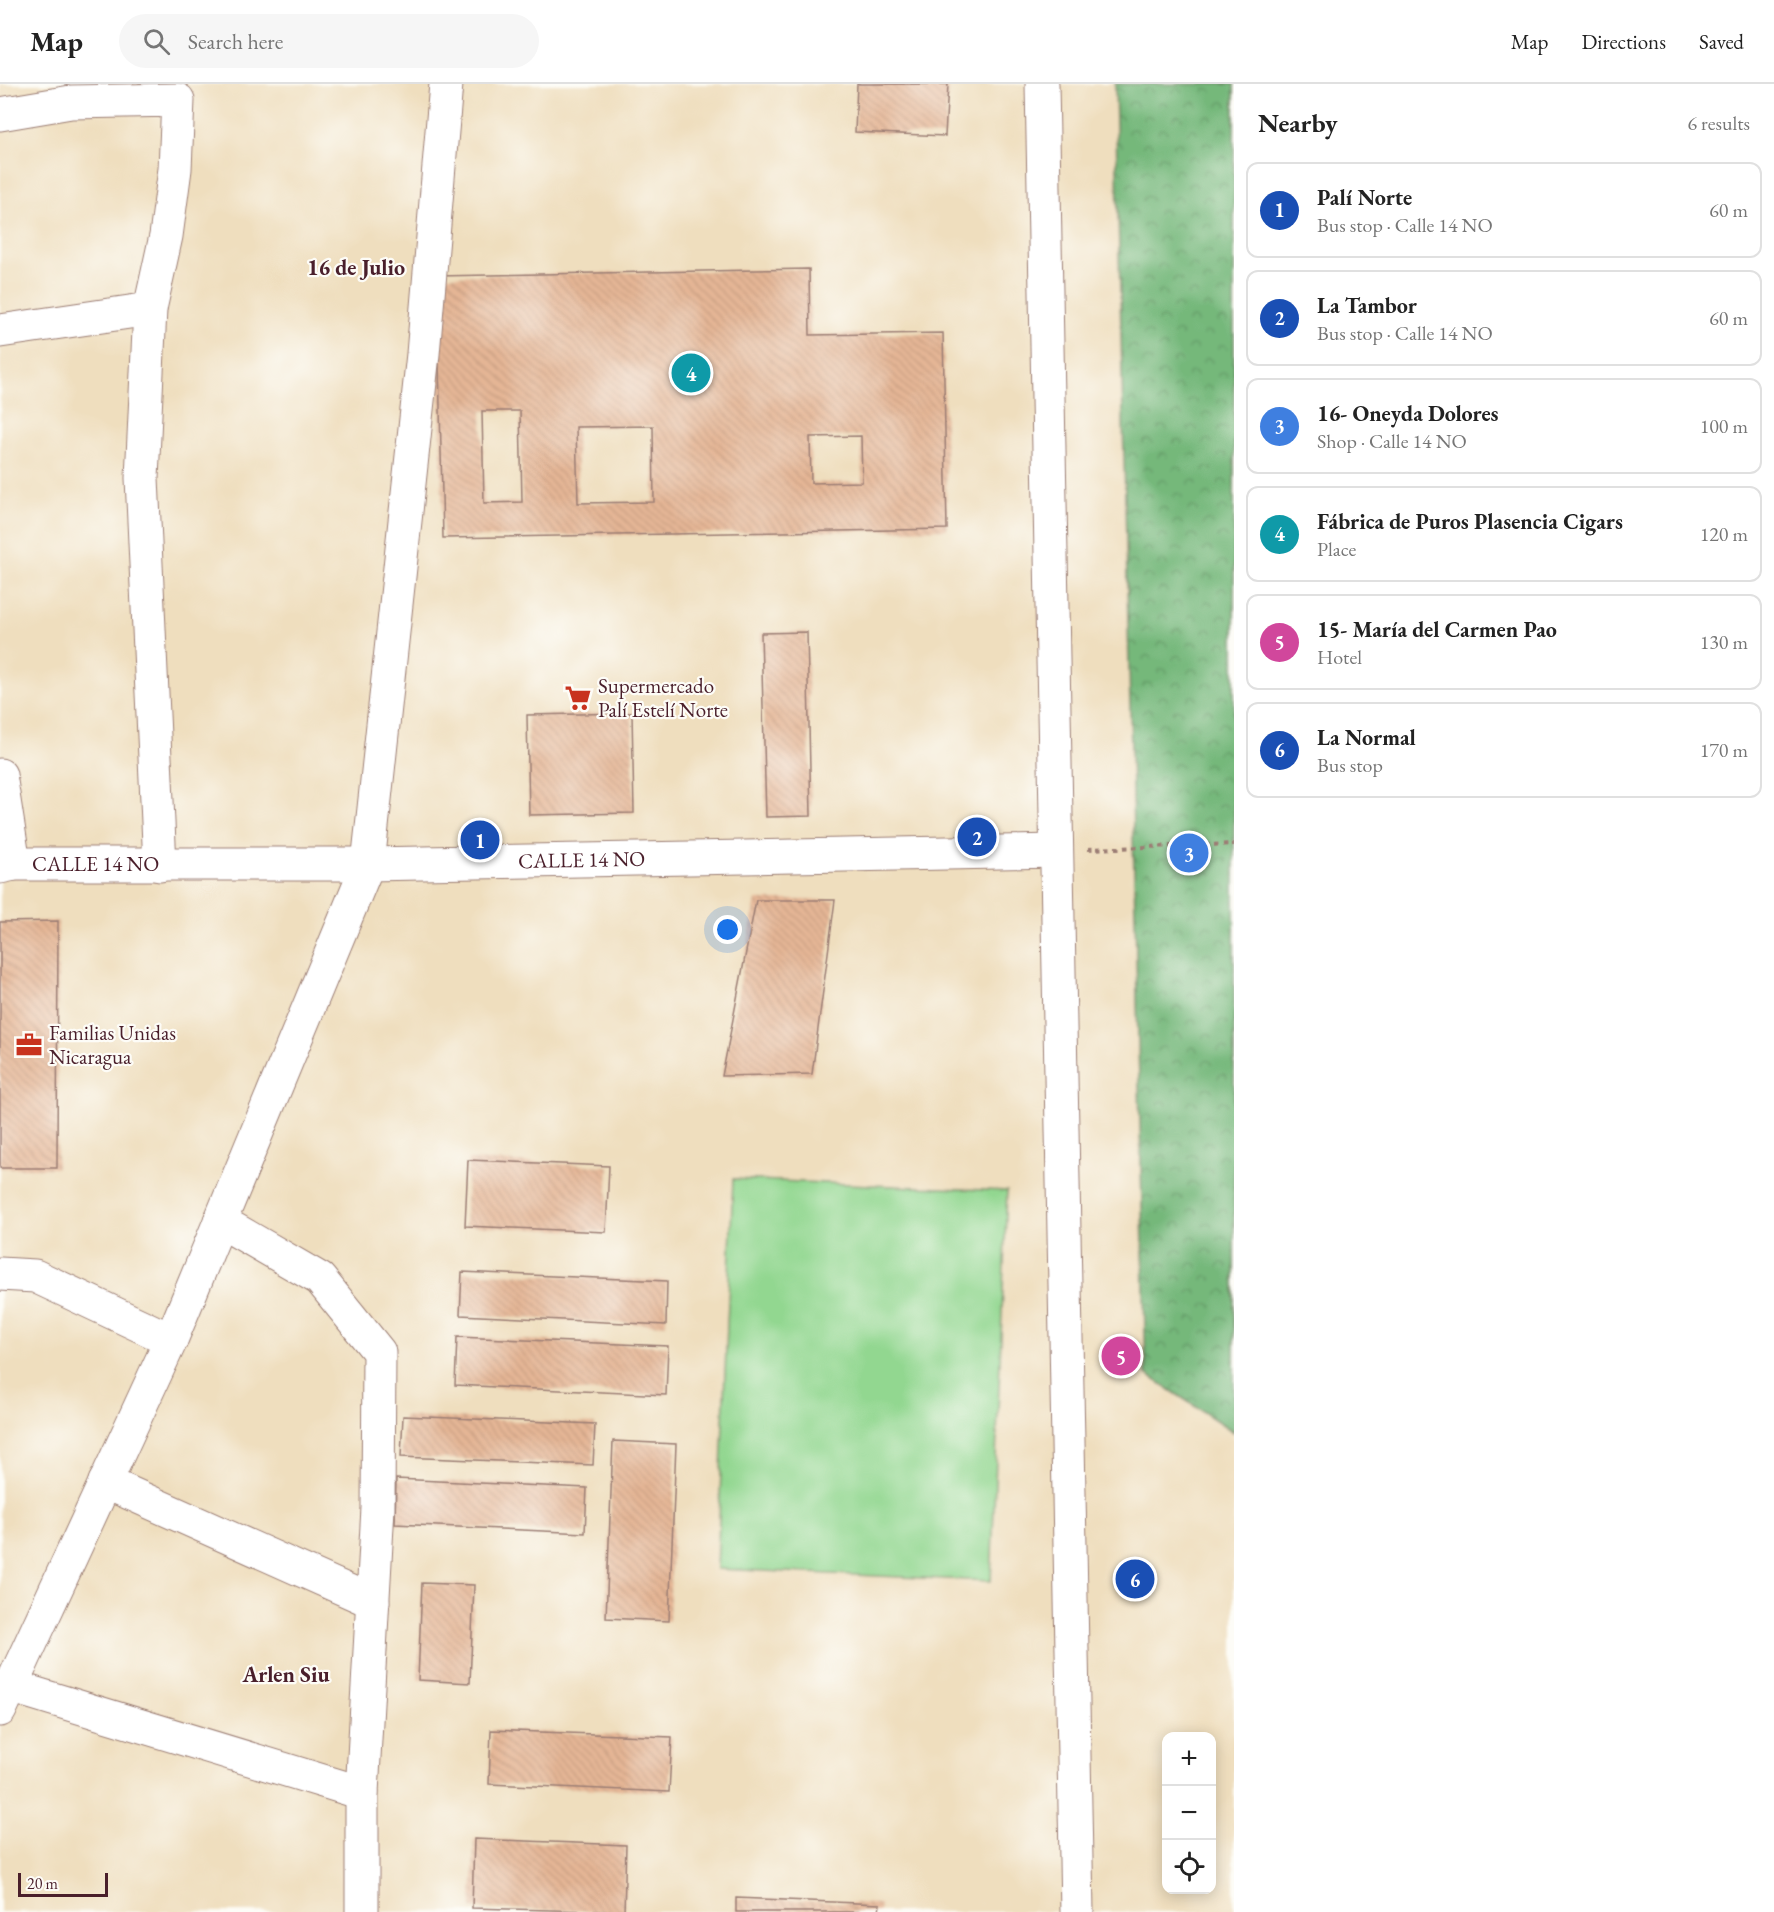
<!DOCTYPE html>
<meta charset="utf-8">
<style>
body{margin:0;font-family:"EB Garamond",serif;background:#f6f6f6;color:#222}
.controls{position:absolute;right:18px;bottom:18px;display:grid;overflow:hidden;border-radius:12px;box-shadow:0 3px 15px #0003}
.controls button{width:54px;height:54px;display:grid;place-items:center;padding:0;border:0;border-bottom:2px solid #e0e0e0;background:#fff;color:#222;font:30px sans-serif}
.scale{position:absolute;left:18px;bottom:15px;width:90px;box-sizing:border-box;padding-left:6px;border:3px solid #4a1f2b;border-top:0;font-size:16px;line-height:21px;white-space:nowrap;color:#4a1f2b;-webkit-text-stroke:4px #fdfcf7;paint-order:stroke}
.you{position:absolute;left:728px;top:846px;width:21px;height:21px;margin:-15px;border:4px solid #fff;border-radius:50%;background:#1a73e8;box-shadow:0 0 0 9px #1a73e833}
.badge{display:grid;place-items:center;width:39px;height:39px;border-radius:50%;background:#c8321e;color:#fff;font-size:20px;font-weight:700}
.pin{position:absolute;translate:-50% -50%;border:3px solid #fff;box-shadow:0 2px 6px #0006}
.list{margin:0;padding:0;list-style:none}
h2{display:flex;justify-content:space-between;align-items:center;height:78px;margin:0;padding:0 24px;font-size:26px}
h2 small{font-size:20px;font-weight:400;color:#767676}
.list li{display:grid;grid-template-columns:39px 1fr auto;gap:18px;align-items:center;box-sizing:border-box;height:96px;margin:0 12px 12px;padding:0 12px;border:2px solid #e0e0e0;border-radius:12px}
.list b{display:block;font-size:22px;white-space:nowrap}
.list p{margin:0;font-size:20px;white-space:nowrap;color:#767676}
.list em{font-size:20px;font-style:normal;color:#767676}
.icon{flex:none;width:33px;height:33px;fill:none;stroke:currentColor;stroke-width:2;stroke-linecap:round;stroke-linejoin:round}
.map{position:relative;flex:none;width:1234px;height:1828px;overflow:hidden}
header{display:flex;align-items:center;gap:36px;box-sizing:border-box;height:84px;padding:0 30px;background:#fff;border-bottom:2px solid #e0e0e0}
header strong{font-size:28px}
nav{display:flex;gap:33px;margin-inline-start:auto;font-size:21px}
.search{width:420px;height:54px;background:#f6f6f6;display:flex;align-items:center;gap:15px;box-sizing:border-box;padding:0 21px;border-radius:33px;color:#767676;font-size:22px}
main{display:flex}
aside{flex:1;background:#fff}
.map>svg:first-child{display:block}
.green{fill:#92d790;stroke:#6e7b5e;stroke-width:1.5}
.forest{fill:url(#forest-crowns);stroke:#606c52;stroke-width:1.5}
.building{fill:url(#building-back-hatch);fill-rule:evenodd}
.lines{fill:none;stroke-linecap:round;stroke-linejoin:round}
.minor-casing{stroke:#9c7e74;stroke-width:35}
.path{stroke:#9c7e74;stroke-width:4;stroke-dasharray:4.5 4.5;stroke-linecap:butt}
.minor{stroke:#fff;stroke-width:33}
.labels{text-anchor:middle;stroke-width:4.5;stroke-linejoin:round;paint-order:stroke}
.poi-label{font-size:21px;fill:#4a1f2b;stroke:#fdfcf7;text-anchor:start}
.street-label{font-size:21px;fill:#4a1f2b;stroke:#fdfcf7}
.neighbourhood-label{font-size:22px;font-weight:bold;fill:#4a1f2b;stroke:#fdfcf7}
</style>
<header>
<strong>Map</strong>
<div class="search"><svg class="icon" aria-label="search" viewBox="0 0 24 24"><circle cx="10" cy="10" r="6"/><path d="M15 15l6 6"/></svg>Search here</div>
<nav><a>Map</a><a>Directions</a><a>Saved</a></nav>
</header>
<main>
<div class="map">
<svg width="1234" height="1828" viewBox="0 0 1234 1828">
<defs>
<pattern id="forest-crowns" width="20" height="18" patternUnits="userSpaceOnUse" patternTransform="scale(1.5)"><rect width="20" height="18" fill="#75b87a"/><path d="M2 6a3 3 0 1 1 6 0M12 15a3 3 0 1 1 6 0" fill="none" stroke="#629564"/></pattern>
<pattern id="building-back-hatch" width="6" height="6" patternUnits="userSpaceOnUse" patternTransform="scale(1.5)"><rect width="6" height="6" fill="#e5b695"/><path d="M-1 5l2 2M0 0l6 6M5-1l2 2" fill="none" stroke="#c69c81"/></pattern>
</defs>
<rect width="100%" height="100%" fill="#fdfcf7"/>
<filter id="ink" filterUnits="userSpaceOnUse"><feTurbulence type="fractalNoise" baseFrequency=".0167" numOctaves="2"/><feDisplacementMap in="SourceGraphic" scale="12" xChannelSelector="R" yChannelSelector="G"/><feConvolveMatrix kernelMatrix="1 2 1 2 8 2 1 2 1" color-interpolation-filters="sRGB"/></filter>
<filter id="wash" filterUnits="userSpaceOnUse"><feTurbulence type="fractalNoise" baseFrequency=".008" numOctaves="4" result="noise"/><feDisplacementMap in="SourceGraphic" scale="24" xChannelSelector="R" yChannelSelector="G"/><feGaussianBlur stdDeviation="1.35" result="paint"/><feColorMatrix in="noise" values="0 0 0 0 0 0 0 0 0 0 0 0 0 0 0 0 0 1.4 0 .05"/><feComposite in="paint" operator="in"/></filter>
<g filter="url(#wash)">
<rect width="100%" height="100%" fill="#efdebe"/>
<!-- green -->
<path class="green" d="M733 1095 1007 1107 991 1497 717 1485Z"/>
<!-- forest -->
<path class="forest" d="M1115 0H1234V1348L1146 1290Z"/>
<g id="blocks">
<!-- building -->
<g class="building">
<path d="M857 0H948L945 52 855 48Z"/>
<path d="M809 185 810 251 943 249 947 445 443 454 437 192ZM482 327H520L522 418 484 419ZM653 342 654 418 578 419 576 343ZM861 352 862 398 811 399 810 353Z"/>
<path d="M807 548 811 732 766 733 761 549Z"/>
<path d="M632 629 634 729 529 731 527 631Z"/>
<path d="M756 816H835L812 990 722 992Z"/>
<path d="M58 837 57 1084H0V838Z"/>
<path d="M468 1076 609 1082 606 1148 465 1142Z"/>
<path d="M462 1188 667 1197 666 1241 460 1231Z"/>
<path d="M457 1253 668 1262 666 1311 455 1301Z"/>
<path d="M403 1332 595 1340 593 1381 401 1373Z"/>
<path d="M613 1357 676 1360 669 1537 606 1534Z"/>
<path d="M396 1395 587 1404 585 1449 395 1440Z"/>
<path d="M422 1499 474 1501 470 1599 418 1596Z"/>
<path d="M491 1646 672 1653 669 1708 489 1700Z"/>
<path d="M474 1755 626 1761 624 1828 472 1824Z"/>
<path d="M736 1814 880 1820 879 1828H736Z"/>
</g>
</g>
</g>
<g filter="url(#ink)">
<use href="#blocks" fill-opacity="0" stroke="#9c7e74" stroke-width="1.5"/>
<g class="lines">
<!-- minor casing -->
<g class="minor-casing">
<g id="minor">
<path d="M1042 0 1077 1828"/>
<path d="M0 30 71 18 178 16 175 85 166 152 150 225 142 394 160 781"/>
<path d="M0 247 150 225"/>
<path d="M0 691 14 780"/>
<path id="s1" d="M0 783 14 780H368L1056 767"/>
<path d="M220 1137 320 1195 379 1268 378 1424 362 1709V1828"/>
<path d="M0 1190 35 1192 171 1256"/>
<path d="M105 1398 373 1518"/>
<path d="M10 1602 362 1709"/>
<path d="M0 1626 171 1256 368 780 423 270 446 0"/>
</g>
</g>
<!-- path -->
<path class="path" d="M1088 765 1234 760"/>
<!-- minor -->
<use href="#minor" class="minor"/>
</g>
</g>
<!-- icons -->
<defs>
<g id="supermarket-bare" transform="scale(2.07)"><path d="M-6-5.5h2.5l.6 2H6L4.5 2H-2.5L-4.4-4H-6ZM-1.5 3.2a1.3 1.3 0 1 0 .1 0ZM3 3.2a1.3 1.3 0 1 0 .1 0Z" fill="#c8321e" stroke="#fdfcf7" stroke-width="2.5" paint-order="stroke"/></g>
<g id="office-bare" transform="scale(2.07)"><path d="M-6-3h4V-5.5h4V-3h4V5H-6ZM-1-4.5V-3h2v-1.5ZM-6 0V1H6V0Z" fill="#c8321e" stroke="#fdfcf7" stroke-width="2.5" paint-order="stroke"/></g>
</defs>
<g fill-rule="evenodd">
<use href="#supermarket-bare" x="578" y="614"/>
<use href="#office-bare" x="29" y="961"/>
</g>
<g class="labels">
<!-- poi labels -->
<g class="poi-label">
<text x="598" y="609">Supermercado<tspan x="598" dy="24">Palí Estelí Norte</tspan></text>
<text x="49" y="956">Familias Unidas<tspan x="49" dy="24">Nicaragua</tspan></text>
</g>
<!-- street labels -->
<g class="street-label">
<text dy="7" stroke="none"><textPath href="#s1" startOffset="582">CALLE 14 NO</textPath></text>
<text dy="7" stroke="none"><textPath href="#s1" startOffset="96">CALLE 14 NO</textPath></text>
</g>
<!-- neighbourhood labels -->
<g class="neighbourhood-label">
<text x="356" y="191">16 de Julio</text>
<text x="286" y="1598">Arlen Siu</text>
</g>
</g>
</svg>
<div class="controls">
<button>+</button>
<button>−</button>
<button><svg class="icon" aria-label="locate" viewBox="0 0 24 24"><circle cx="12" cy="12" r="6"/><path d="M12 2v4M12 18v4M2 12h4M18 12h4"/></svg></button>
</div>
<div class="scale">20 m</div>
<div class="you"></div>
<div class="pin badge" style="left:480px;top:756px;background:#1a4fb4">1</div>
<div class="pin badge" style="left:977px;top:753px;background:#1a4fb4">2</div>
<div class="pin badge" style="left:1189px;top:769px;background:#3f7fe0">3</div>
<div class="pin badge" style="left:691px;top:289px;background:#0f9aa8">4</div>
<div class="pin badge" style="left:1121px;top:1272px;background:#d1479c">5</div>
<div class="pin badge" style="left:1135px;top:1495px;background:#1a4fb4">6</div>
</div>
<aside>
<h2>Nearby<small>6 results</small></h2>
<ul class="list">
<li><span class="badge" style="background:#1a4fb4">1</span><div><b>Palí Norte</b><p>Bus stop · Calle 14 NO</p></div><em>60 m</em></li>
<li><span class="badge" style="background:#1a4fb4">2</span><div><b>La Tambor</b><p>Bus stop · Calle 14 NO</p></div><em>60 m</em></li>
<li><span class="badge" style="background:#3f7fe0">3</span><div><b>16- Oneyda Dolores</b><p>Shop · Calle 14 NO</p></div><em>100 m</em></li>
<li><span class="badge" style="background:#0f9aa8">4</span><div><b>Fábrica de Puros Plasencia Cigars</b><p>Place</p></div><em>120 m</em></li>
<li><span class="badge" style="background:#d1479c">5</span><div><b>15- María del Carmen Pao</b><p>Hotel</p></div><em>130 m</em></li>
<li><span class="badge" style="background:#1a4fb4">6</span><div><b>La Normal</b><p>Bus stop</p></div><em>170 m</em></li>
</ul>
</aside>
</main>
